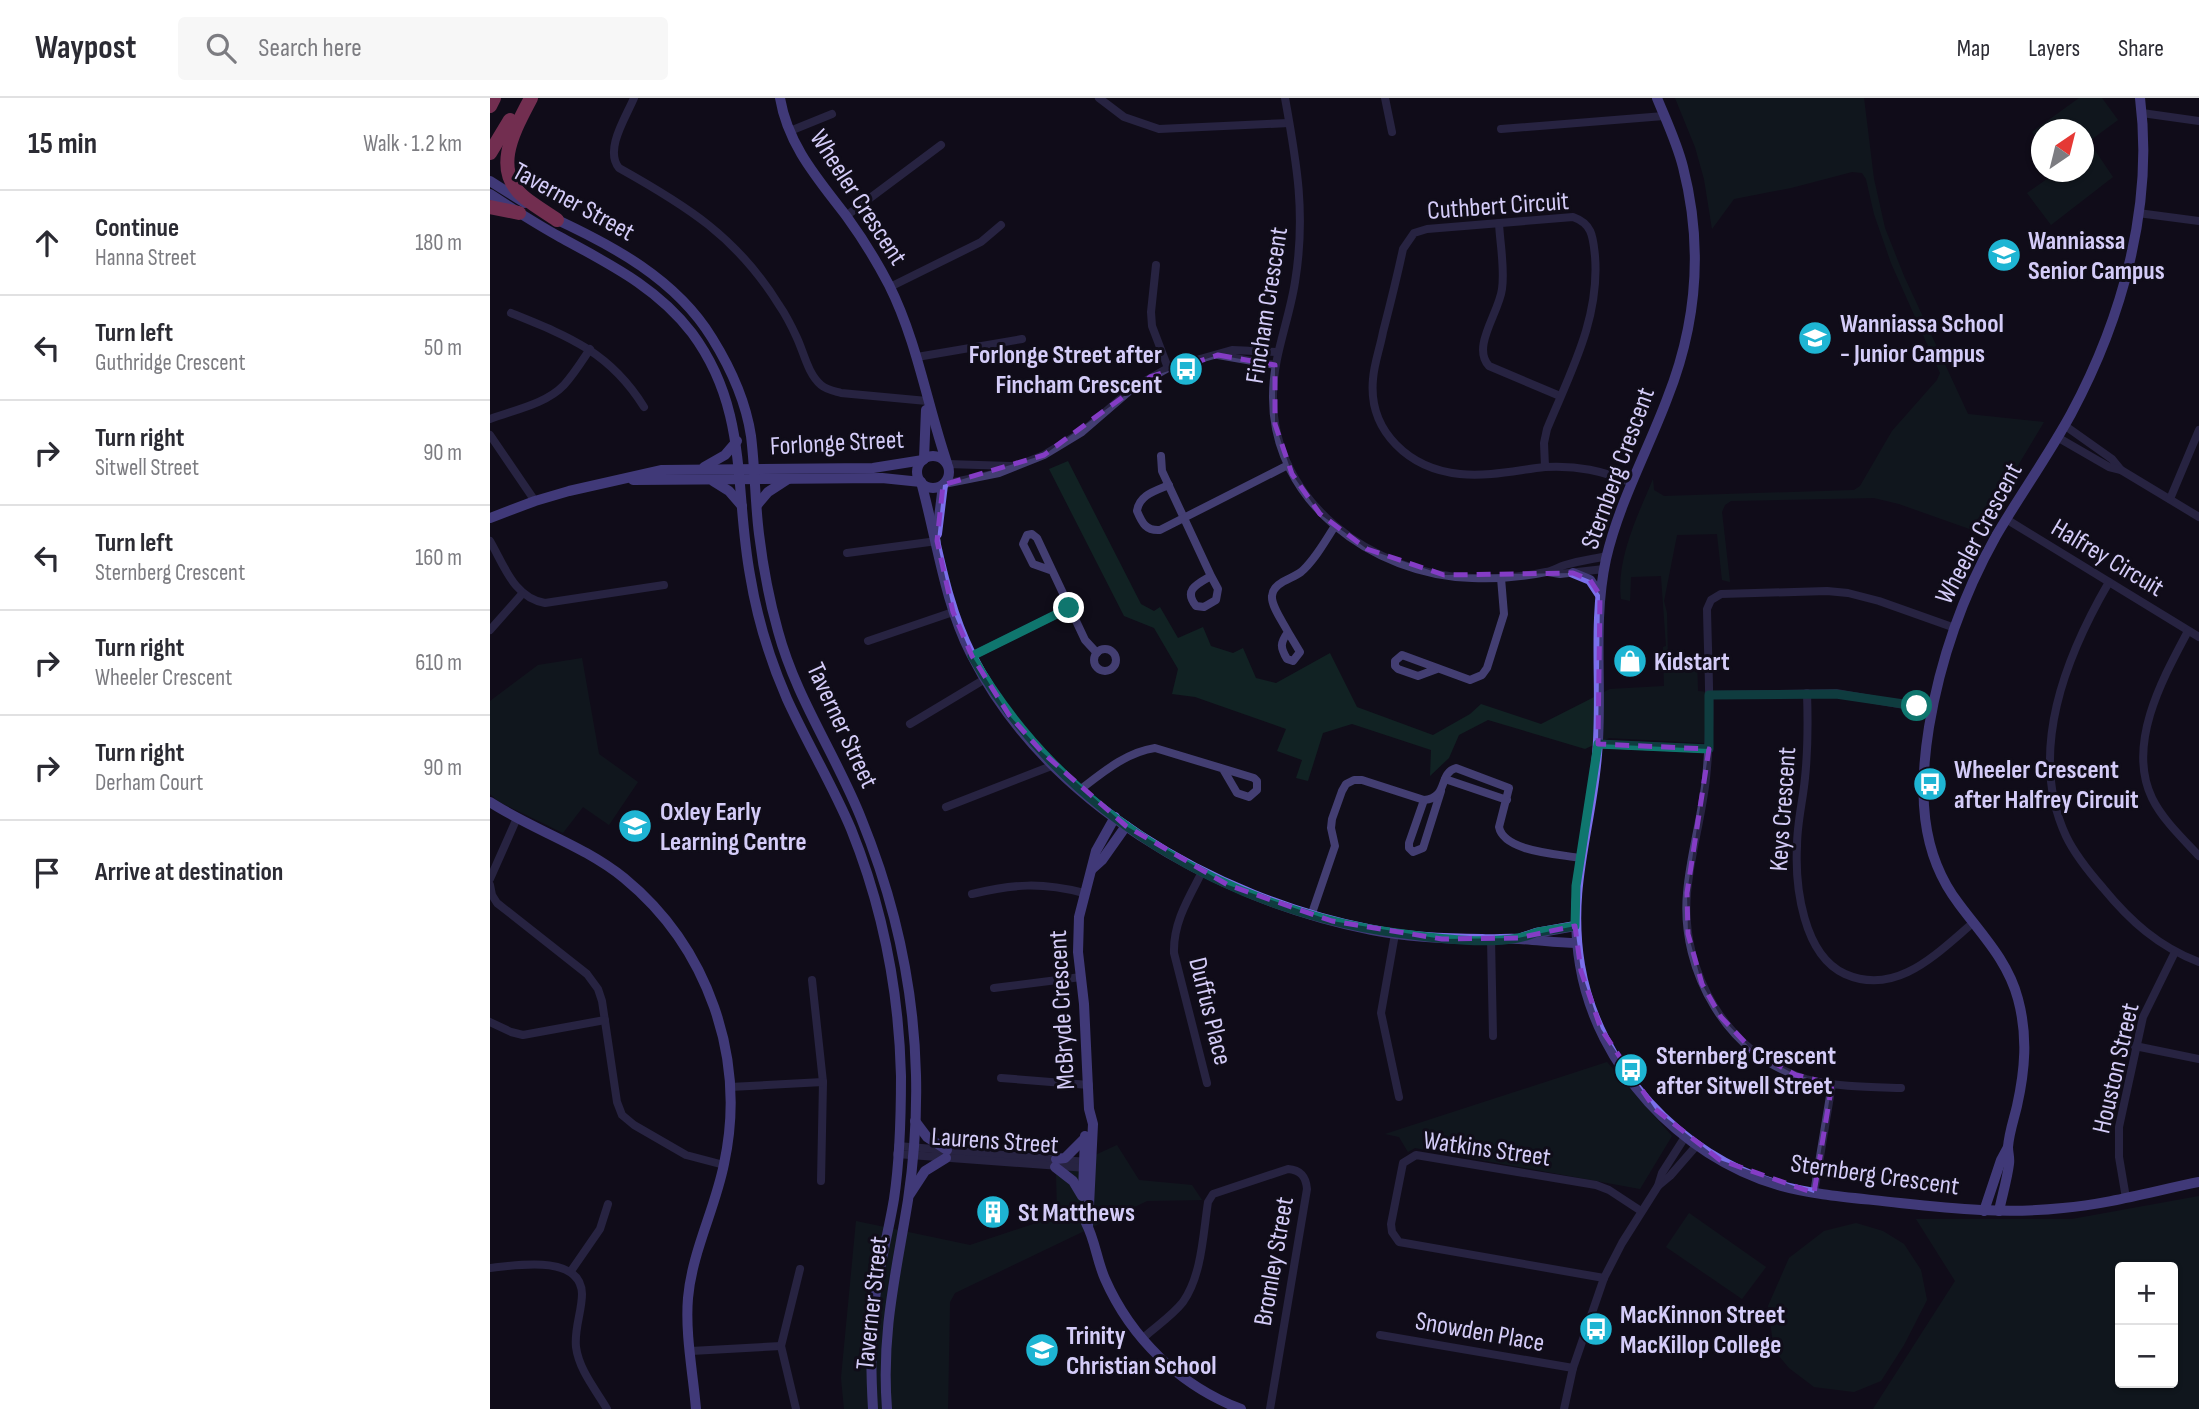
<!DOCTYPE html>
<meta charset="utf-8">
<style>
body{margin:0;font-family:"Sofia Sans Condensed",sans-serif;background:#f7f7f7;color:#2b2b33}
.controls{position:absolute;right:21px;bottom:21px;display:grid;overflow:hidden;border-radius:7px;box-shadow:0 2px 5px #0004}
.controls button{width:63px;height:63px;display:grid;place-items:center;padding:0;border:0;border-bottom:2px solid #e1e1e2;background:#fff;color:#2b2b33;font:35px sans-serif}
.compass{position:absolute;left:1541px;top:21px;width:63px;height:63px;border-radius:50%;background:#fff;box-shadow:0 2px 5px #0004;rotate:35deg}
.stop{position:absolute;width:21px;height:21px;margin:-16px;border:5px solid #0f766e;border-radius:50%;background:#fff}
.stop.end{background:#0f766e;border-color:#fff;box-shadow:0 2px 7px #0008}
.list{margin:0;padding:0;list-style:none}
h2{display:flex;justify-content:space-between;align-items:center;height:91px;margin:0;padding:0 28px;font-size:30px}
h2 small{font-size:23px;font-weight:400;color:#7c7c81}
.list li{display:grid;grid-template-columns:46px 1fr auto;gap:21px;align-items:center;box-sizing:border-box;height:105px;padding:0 28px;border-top:2px solid #e1e1e2}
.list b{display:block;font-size:26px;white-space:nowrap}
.list p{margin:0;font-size:23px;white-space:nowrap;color:#7c7c81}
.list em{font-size:23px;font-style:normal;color:#7c7c81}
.icon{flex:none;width:38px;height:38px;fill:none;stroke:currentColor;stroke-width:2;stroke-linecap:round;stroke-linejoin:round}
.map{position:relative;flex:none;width:1709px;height:1311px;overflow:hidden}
header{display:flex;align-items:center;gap:42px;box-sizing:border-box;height:98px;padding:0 35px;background:#fff;border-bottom:2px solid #e1e1e2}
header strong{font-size:33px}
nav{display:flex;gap:38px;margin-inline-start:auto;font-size:24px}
.search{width:490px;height:63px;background:#f7f7f7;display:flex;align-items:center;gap:18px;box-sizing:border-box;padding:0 24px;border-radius:7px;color:#7c7c81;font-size:26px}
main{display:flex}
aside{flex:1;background:#fff}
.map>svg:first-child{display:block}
.green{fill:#112223;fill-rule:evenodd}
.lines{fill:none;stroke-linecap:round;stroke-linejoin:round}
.street{stroke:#433e72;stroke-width:8}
.secondary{stroke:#7b70eb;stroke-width:10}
.highway{stroke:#e85893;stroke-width:14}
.route{stroke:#0f766e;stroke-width:9}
.marked{fill:none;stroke:#843cc5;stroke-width:5;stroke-dasharray:14 9;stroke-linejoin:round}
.labels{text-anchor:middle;stroke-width:6;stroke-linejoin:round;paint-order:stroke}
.street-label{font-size:26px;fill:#d4ccf8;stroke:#100d19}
.poi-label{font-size:26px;font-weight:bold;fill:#d4ccf8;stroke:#100d19;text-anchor:start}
</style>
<header>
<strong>Waypost</strong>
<div class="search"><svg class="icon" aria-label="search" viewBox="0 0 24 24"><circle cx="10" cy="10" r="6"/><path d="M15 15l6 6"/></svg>Search here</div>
<nav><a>Map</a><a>Layers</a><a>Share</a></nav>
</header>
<main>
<aside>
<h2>15 min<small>Walk · 1.2 km</small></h2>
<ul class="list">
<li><svg class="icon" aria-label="ahead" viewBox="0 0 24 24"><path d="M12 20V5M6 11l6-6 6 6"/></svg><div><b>Continue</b><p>Hanna Street</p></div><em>180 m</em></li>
<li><svg class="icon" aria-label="left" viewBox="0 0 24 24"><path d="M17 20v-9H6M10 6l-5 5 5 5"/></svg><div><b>Turn left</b><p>Guthridge Crescent</p></div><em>50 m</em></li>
<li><svg class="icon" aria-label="right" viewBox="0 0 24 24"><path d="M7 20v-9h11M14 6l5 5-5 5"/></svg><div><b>Turn right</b><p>Sitwell Street</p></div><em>90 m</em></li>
<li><svg class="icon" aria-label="left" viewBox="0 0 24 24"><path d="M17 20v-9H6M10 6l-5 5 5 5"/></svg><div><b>Turn left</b><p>Sternberg Crescent</p></div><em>160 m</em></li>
<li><svg class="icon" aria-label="right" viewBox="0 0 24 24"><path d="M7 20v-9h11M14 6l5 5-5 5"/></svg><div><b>Turn right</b><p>Wheeler Crescent</p></div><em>610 m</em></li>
<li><svg class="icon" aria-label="right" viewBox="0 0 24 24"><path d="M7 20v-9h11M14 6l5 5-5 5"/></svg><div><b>Turn right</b><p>Derham Court</p></div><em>90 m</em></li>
<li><svg class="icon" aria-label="arrive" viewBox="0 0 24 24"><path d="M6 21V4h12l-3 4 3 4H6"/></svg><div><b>Arrive at destination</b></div></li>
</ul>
</aside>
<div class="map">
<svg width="1709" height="1311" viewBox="0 0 1709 1311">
<rect width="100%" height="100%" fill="#100d19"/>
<!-- green -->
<g class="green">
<path d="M1185 0H1374L1384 81 1395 130 1414 178 1478 316 1554 324 1488 434 1409 406 1384 400 1241 403 1235 407 1232 414 1240 484 1232 482 1227 436 1187 437 1174 503 1177 515 1178 563 1207 562 1208 593 1217 594 1214 645 1119 640 1095 651 998 622 969 637 959 660 940 678 941 652 862 626 833 635 818 683 806 680 812 662 787 653 796 631 705 599 682 596 688 571 664 530 634 518 559 371 578 363 651 506 664 513 670 509 688 540 713 529 721 548 743 555 753 550 766 580 786 585 840 555 867 609 943 637 980 616 991 606 1051 626 1120 591 1174 588 1173 549 1176 548 1171 478 1141 479 1140 503 1131 501C1126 461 1148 417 1163 381L1164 392 1174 398 1364 392 1370 388 1402 333 1447 282 1450 275 1401 165 1384 116 1376 81 1372 75 1362 74 1301 90 1244 101 1222 131 1214 81 1205 49Z"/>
<path d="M1589 0H1612L1628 22 1594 47V32H1552L1551 46 1542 34Z"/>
<path d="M1602 48 1623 79 1561 127 1537 95 1567 74H1594V54Z"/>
<path d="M92 560 109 656 148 684 119 727 93 709 73 735 9 704 0 696V603L48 567Z"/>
<path d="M1117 964 1182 1038 1150 1091 925 1050 918 1054 909 1039 895 1036Z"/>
<path d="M627 1047 649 1082 702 1087 712 1102 657 1103 465 1195 460 1204 458 1311H354L351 1280 366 1123 480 1147 558 1121 567 1112 566 1075Z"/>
<path d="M1709 1098V1311H1383L1465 1183 1426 1121H1582ZM1630 1169H1683V1285H1630Z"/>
<path d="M1199 1115 1276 1169 1252 1201 1176 1149Z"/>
<path d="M1366 1125 1393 1133 1414 1146 1431 1172 1437 1202 1414 1247 1391 1283 1364 1294 1324 1289 1299 1270 1284 1252 1278 1208 1299 1160 1334 1133Z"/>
</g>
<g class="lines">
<!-- street -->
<g class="street">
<path d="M144 0C136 19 114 52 129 70 197 108 247 139 289 207 296 217 302 229 307 240 314 255 318 276 331 287 337 292 344 293 351 295L437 303"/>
<path d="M609 0 634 19 669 31 799 25"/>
<path d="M795 0C807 66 816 117 805 184 799 223 783 258 783 298 782 404 883 477 982 480 1006 481 1032 479 1056 474 1063 473 1068 469 1075 467 1089 463 1103 461 1117 458"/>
<path d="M895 0 902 34"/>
<path d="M1652 15 1709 23"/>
<path d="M1011 31 1174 18"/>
<path d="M300 33 342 16"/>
<path d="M1648 115 1709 123"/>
<path d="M356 118 451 47"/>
<path d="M1009 125C1010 146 1015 170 1012 191 1009 215 981 249 999 268L1070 298"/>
<path d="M666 167 661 214 662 228 678 270"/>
<path d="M400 189 491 144 511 127"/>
<path d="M21 215C78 238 120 254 154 309"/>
<path d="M728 257 785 267"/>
<path d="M427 259 532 241"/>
<path d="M0 321C24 312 56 306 74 287 84 276 92 263 100 251"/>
<path d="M1574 327 1622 361 1631 372"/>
<path d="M0 337 45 403"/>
<path d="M1567 339 1619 369 1631 372 1709 419"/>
<path d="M671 358 672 373 721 478C707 486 693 492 706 508L714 509 726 502 728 491 721 478"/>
<path d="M457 366 521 368"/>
<path d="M1055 369C1028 372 998 379 970 376 920 371 878 334 883 281 884 266 890 250 893 234 900 207 907 179 913 151L924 135 937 131 1083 119C1103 126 1103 140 1105 158 1110 221 1080 275 1057 331L1054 345 1055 369C1087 367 1113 373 1142 385"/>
<path d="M454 386 509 375 554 357 592 334 643 290 678 270 742 252 787 254"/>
<path d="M679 387C665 393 649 397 647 413 652 425 656 433 670 432L798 367"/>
<path d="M1680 401 1709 332"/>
<path d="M1516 421 1709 539"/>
<path d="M0 443C14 467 24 500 55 505L174 487"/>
<path d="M357 455 447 443"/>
<path d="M560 472 543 466 533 446 537 437 542 436 547 440 595 542 607 555"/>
<path d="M1058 474 1070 476 1114 471"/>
<path d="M1619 484C1576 558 1537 654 1576 738 1585 757 1599 774 1613 790 1640 823 1669 849 1709 864"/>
<path d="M0 532 32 496"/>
<path d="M1698 533C1673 580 1636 646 1662 700 1672 721 1693 741 1709 758"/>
<path d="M798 534 810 554 803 563 797 561C790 549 790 545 798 534 793 524 781 508 782 498 783 484 802 481 811 474 825 462 835 443 845 428"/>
<path d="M378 543 463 514"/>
<circle cx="615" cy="562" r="11"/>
<path d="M482 558 579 510"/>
<path d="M947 571 928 578 908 571 905 568V563L912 557 980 582 992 577 997 570 1014 516 1011 480"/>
<path d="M1317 595C1318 623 1318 651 1315 680 1313 702 1307 725 1307 748 1305 788 1313 857 1355 876 1407 899 1447 855 1484 824"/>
<path d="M1219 597 1346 595 1443 612"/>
<path d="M420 626 495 581"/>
<path d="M1108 646 1219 651"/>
<path d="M955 681 1017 702"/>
<path d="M591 691C613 674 637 654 665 650L764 680 767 683V692L759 699 747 695 733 671"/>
<path d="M934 702 919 745V750L923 754 933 750 951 693"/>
<path d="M456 709 564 667"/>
<path d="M712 774C698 801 683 825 684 855L717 985"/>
<path d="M0 781 27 720"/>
<path d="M0 787 2 797 7 805 97 876 108 891 112 903 127 1004 132 1017 144 1027 196 1057 234 1067"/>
<path d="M482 796C524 786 551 784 594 795"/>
<path d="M821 818 845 748 841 730 842 721 852 693 856 686 864 682H872L934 702C959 700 948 675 966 670L1019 690 1009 729C1014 754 1069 756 1090 760"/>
<path d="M905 836 891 915 909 999"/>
<path d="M1001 841 1003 938"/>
<path d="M322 882 333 984 331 1083"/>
<path d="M504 890 591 879"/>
<path d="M0 924 21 934 33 937 115 922"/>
<path d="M1645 948 1709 961"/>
<path d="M511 980 599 987"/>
<path d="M240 989 333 984"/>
<path d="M1411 990C1379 989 1347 989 1316 981 1238 958 1190 874 1197 795 1200 757 1212 719 1216 680 1222 624 1218 567 1217 511L1221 502 1231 496 1337 493 1358 495 1389 503 1465 530"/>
<path d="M408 1048 597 1064"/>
<path d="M407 1056 597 1070"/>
<path d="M1168 1088 1180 1078 1207 1047"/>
<path d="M1324 1095 1342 986"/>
<path d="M1636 1100 1629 1059V1029L1653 919 1685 854"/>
<path d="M0 1170C26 1167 91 1156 92 1196 92 1213 84 1231 86 1249 89 1272 106 1292 117 1311"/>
<path d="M81 1173 110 1131 118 1106"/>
<path d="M1114 1180 909 1144 902 1134 901 1126 913 1065 926 1057 1106 1087 1119 1092 1151 1113"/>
<path d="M890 1237 1083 1270"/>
<path d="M652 1241C665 1229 682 1218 693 1204 712 1177 713 1136 718 1104L723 1096 798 1071C811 1072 816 1079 817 1091L780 1311"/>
<path d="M201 1253 291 1248"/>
<path d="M306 1311 291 1248 310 1171"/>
<path d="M1074 1311 1083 1270 1114 1180 1132 1145 1168 1088 1172 1075 1195 1039"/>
</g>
<!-- secondary -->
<g class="secondary">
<path d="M290 0C298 48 329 82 357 119 373 141 387 164 399 187 427 243 437 306 457 365"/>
<path d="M1167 0C1176 22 1187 45 1193 69 1213 147 1207 226 1177 301 1157 354 1129 405 1116 461 1102 526 1113 592 1107 657 1101 732 1077 789 1090 867 1107 969 1190 1058 1288 1087 1327 1098 1369 1100 1410 1105 1464 1111 1518 1116 1573 1110 1619 1106 1664 1093 1709 1084"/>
<path d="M0 83 35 105"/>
<path d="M0 96C23 111 46 126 70 139 119 166 167 189 202 235 259 312 244 390 260 477 267 520 280 562 297 601 317 645 342 686 361 731 392 808 409 894 411 978 411 1018 410 1061 404 1101 398 1137 388 1172 384 1208 380 1243 381 1277 383 1311"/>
<path d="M61 119C122 147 186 181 222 240 240 269 256 304 261 338 265 370 265 404 269 436 273 469 279 501 288 533 306 600 346 657 371 720 404 801 424 889 426 977 427 1018 424 1061 418 1102 406 1176 391 1235 397 1311"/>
<circle cx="443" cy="374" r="16"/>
<path d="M434 361 436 312"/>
<path d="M214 369 235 357 247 343"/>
<path d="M143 382 392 380 431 384"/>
<path d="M223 383 239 393 252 408"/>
<path d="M431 384C447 442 454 503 481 556 556 704 724 801 882 832 918 839 955 841 992 841 1004 842 1017 840 1029 841 1049 842 1067 845 1087 845"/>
<path d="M267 407 278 394 298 381"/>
<path d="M0 420 45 403 79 393 172 372 383 370 433 362"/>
<path d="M447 436 453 387"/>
<path d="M1083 475 1100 482 1110 497"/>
<path d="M0 704C43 732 93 747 134 780 218 849 257 960 234 1066 225 1111 202 1154 198 1200 195 1236 203 1275 206 1311"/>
<path d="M602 771 612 762 636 728"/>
<path d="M1031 840 1046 835 1085 828"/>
<path d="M425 1023 437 1039 457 1052"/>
<path d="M566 1061 575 1060 594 1041"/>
<path d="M565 1069 583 1083 592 1098"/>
<path d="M593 1095 595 1038"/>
<path d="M420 1096 435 1073 456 1060"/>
<path d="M1494 1113 1511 1062 1518 1049"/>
<path d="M1509 1113C1512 1098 1517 1082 1519 1066 1520 1060 1518 1055 1518 1049 1519 1035 1524 1021 1527 1008 1535 972 1538 938 1528 901 1518 863 1492 837 1469 806 1429 754 1429 691 1439 629 1450 563 1473 497 1506 438 1530 397 1558 358 1581 316 1632 221 1664 108 1650 0"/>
<path d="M596 1125C605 1142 607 1163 615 1181 641 1240 690 1288 751 1311"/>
<path d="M598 1128 603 1026 599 1011 594 906 588 854 589 819 606 753 625 719"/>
</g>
<!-- highway -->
<g class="highway">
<path d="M41 0C25 31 0 72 35 100 45 108 57 115 67 122"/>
<path d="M0 8 4 0"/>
<path d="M0 55 20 22"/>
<path d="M0 109 29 115"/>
</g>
</g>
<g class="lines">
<!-- route -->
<path class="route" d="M579 510 482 558C571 716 744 818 922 837 954 841 996 846 1028 840 1035 839 1041 836 1048 834 1060 832 1073 830 1085 828L1086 788 1108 646 1219 651V597L1346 596 1427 608"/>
</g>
<!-- marked area -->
<path d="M0 0H1709V1311H0ZM728 257 785 267V326L802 376 830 416 877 451 954 477 1083 475 1100 482 1110 497 1108 646 1219 651 1197 795 1198 836 1212 886 1231 919 1264 954 1306 977 1342 986 1324 1095 1230 1062 1165 1011 1111 931 1091 873 1085 828 1028 840 952 841 842 823 738 787 636 728 552 654 519 617 482 558 463 514 447 443 453 387 554 357 660 279Z" fill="#100d19" fill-opacity=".55" fill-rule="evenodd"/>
<path class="marked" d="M728 257 785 267V326L802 376 830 416 877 451 954 477 1083 475 1100 482 1110 497 1108 646 1219 651 1197 795 1198 836 1212 886 1231 919 1264 954 1306 977 1342 986 1324 1095 1230 1062 1165 1011 1111 931 1091 873 1085 828 1028 840 952 841 842 823 738 787 636 728 552 654 519 617 482 558 463 514 447 443 453 387 554 357 660 279Z"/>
<!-- icons -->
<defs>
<g id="school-disc" transform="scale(1.75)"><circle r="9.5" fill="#1eb5d3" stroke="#100d19"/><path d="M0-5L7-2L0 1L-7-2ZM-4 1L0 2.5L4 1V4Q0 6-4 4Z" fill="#fff"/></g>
<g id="bus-disc" transform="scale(1.75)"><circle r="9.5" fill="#1eb5d3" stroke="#100d19"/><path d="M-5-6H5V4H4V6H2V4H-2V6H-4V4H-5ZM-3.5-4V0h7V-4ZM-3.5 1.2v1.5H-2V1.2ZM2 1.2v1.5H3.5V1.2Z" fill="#fff"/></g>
<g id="shop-disc" transform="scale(1.75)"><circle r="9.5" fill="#1eb5d3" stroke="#100d19"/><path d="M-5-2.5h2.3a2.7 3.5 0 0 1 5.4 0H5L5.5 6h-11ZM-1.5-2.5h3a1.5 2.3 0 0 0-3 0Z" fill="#fff"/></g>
<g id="building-disc" transform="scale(1.75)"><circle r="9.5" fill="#1eb5d3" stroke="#100d19"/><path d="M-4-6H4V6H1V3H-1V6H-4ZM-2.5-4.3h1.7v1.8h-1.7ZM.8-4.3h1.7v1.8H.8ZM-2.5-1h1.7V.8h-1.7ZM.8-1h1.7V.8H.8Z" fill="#fff"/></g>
</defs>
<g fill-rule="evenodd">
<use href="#school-disc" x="1514" y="157"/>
<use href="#school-disc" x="1325" y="240"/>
<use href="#bus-disc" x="696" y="271"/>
<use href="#shop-disc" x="1140" y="563"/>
<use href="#bus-disc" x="1440" y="686"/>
<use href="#school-disc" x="145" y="728"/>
<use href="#bus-disc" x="1141" y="972"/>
<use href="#building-disc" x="503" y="1114"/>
<use href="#bus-disc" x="1106" y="1231"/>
<use href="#school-disc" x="552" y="1252"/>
</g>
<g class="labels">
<!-- street labels -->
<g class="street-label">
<text transform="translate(369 99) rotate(57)" y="9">Wheeler Crescent</text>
<text transform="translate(84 103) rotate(29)" y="9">Taverner Street</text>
<text transform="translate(1008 107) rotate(-4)" y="9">Cuthbert Circuit</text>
<text transform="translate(776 207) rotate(-81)" y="9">Fincham Crescent</text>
<text transform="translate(347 344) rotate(-3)" y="9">Forlonge Street</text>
<text transform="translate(1127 370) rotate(-70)" y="9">Sternberg Crescent</text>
<text transform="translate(1488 435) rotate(-62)" y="9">Wheeler Crescent</text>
<text transform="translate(1618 459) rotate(31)" y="9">Halfrey Circuit</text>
<text transform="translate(353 627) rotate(65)" y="9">Taverner Street</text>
<text transform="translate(1292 711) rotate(-86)" y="9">Keys Crescent</text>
<text transform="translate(571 912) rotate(-93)" y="9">McBryde Crescent</text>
<text transform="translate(721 913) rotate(76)" y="9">Duffus Place</text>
<text transform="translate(1625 970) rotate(-77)" y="9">Houston Street</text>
<text transform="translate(505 1042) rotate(4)" y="9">Laurens Street</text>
<text transform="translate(997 1050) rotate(8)" y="9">Watkins Street</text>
<text transform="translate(1385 1076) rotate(8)" y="9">Sternberg Crescent</text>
<text transform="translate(783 1163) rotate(-80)" y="9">Bromley Street</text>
<text transform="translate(381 1205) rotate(-84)" y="9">Taverner Street</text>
<text transform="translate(990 1233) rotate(10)" y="9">Snowden Place</text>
</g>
<!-- poi labels -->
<g class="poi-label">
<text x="1538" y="151">Wanniassa<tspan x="1538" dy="30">Senior Campus</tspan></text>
<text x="1350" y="234">Wanniassa School<tspan x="1350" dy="30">- Junior Campus</tspan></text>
<text x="672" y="265" text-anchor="end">Forlonge Street after<tspan x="672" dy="30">Fincham Crescent</tspan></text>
<text x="1164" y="572">Kidstart</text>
<text x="1464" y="680">Wheeler Crescent<tspan x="1464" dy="30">after Halfrey Circuit</tspan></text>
<text x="170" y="722">Oxley Early<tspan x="170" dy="30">Learning Centre</tspan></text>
<text x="1166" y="966">Sternberg Crescent<tspan x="1166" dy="30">after Sitwell Street</tspan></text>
<text x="528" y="1123">St Matthews</text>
<text x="1130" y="1225">MacKinnon Street<tspan x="1130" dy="30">MacKillop College</tspan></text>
<text x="576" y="1246">Trinity<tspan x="576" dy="30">Christian School</tspan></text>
</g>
</g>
</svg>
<div class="controls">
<button>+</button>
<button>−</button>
</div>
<svg class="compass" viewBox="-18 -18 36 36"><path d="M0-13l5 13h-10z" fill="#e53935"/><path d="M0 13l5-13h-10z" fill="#7c7c81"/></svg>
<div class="stop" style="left:1427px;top:608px"></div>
<div class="stop end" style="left:579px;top:510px"></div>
</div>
</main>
